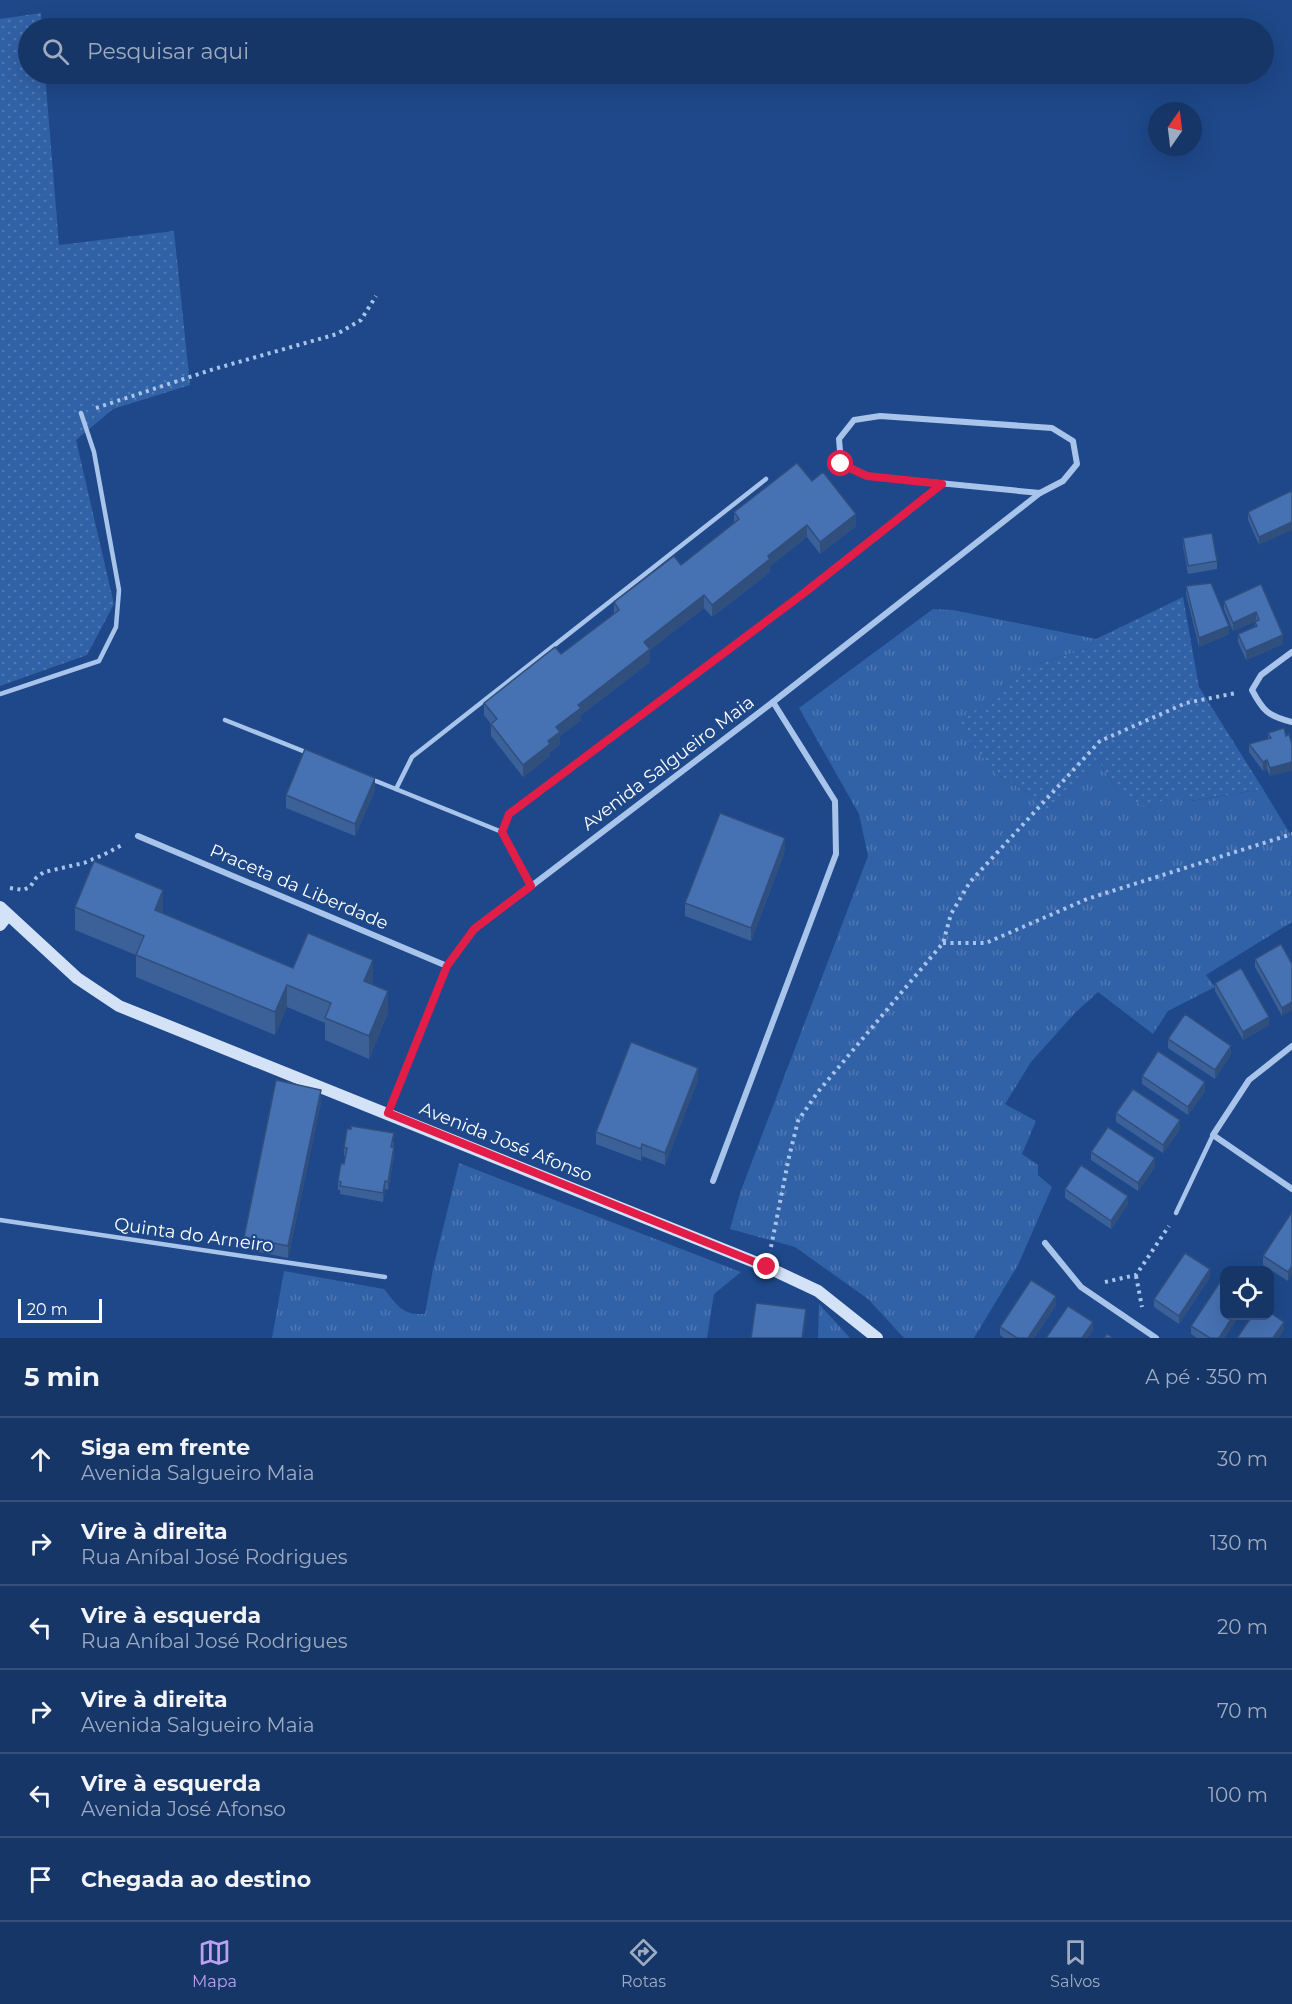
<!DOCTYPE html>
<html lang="pt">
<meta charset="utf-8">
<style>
body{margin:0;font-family:Montserrat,sans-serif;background:#234170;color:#f1f3f6}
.controls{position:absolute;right:18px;bottom:18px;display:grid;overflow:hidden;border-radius:12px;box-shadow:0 6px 24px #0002}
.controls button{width:54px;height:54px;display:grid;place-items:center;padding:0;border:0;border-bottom:2px solid #35507b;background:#163667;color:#f1f3f6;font:30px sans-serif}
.compass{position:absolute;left:1148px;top:102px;width:54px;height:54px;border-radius:50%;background:#163667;box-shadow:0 6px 24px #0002;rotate:14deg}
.scale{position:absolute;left:18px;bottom:15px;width:84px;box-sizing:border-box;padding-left:6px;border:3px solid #fff;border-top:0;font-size:16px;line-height:21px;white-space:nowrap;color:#fff;-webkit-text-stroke:4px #1e4889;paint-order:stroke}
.stop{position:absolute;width:18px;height:18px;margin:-14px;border:4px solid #e11d48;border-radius:50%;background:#fff}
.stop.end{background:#e11d48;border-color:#fff;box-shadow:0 2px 6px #0008}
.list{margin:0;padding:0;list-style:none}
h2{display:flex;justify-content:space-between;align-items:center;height:78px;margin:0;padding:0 24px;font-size:26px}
h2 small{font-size:20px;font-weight:400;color:#9eabc0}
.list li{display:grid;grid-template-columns:39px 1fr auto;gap:18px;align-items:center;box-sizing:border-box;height:84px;padding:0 24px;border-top:2px solid #35507b}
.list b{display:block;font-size:22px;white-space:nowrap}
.list p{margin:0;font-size:20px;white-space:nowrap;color:#9eabc0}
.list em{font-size:20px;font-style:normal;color:#9eabc0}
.icon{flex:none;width:33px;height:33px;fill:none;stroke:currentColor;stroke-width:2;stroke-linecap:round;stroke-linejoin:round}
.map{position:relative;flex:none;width:1292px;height:1338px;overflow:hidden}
.search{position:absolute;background:#163667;box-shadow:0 6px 24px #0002;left:18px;right:18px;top:18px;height:66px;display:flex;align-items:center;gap:15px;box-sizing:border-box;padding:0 21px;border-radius:33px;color:#9eabc0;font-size:22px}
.sheet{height:582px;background:#163667}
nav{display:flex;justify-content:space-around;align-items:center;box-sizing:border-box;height:84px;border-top:2px solid #35507b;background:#163667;font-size:16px;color:#9eabc0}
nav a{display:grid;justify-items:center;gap:3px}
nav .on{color:#bca0f2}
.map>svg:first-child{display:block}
.grass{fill:url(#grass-tufts)}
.garden{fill:url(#garden-dots)}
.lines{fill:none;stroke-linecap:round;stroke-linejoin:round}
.path{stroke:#a8c4eb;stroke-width:4;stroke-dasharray:3 4.5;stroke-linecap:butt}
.lane{stroke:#a8c4eb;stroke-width:4.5}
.street{stroke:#a8c4eb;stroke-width:6}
.secondary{stroke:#d4e2f8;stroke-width:12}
.wall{fill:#3c6199}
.shaded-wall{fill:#314f7d}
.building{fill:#4671b2;stroke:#314f7d;stroke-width:1.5}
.route{stroke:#e11d48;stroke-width:8}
.labels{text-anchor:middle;stroke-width:4.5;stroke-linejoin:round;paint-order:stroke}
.street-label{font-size:18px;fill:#fff;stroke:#1e4889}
</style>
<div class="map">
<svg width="1292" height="1338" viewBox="0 0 1292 1338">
<defs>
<pattern id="grass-tufts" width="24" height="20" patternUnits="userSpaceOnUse" patternTransform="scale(1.5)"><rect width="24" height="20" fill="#3161a6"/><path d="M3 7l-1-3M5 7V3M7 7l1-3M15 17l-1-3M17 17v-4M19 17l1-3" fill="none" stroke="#5079b3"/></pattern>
<pattern id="garden-dots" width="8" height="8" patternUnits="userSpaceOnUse" patternTransform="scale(1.5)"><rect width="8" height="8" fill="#3161a6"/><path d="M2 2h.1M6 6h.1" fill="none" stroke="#5079b3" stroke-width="1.8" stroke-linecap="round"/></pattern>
</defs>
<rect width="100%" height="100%" fill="#1e4889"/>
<!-- grass -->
<g class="grass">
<path d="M933 609 953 610 1096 639 1087 649 1033 665 996 774 1031 794 1098 760 1119 793 1182 792 1191 801 1263 789 1292 837V922L1206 975 1215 987 1168 1011 1153 1034 1098 992 1074 1014 1031 1062 1005 1104 1036 1121 1022 1154 1038 1165V1175L1052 1187 1018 1265 974 1338H904L868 1299 795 1247 730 1229 740 1193 868 856 859 814 799 708Z"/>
<path d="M459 1163 741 1272 714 1294 707 1338H272L284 1271 384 1289C398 1306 402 1315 425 1314L433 1269Z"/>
<path d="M819 1304 850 1338H818Z"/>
</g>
<!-- garden -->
<g class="garden">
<path d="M41 13 42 28H28V74H45L59 245 174 231 190 385 113 409 76 440 114 604 87 655 0 686V19Z"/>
<path d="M1183 597 1199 687 1263 789 1190 801 1181 792 1146 808 1119 793 1098 760 1047 810 1035 803 1031 794 996 774 957 725 1033 665 1087 649 1096 639Z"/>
</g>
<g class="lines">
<!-- path -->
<g class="path">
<path d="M96 408 214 369 337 334 361 320 376 296"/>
<path d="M10 888 23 890 30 887 36 878 44 872 84 863 103 855 124 844"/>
<path d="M943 943H986L1087 899 1292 834"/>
<path d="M771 1247 789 1157 798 1121 817 1093 943 943 951 914 970 882 1100 741 1186 703 1236 693"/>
<path d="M1136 1276 1142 1307"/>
<path d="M1105 1282 1136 1275 1169 1226"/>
</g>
<!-- lane -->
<g class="lane">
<path d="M0 694 99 661 116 627 119 590 94 452 81 413"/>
<path d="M225 720 308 753"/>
<path d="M371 779 502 832"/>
<path d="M396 789 412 757 766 479"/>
<path d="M1176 1213 1213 1135"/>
<path d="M0 1220 385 1277"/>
</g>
<!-- street -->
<g class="street">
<path d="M880 416 1052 428 1073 441 1077 464 1063 481 1040 493 867 476 841 463 839 439 854 420Z"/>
<path d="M1292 652 1261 675 1252 690C1263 711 1268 716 1292 722"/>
<path d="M138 836 447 966"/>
<path d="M531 886 502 832 509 814 804 593 942 484"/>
<path d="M1292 1046 1249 1080 1213 1135 1292 1189"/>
<path d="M388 1113 447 966 475 929 773 702 1040 493"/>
<path d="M713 1181 836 854 835 801 773 702"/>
<path d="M1045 1243 1081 1287 1156 1338"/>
</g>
<!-- secondary -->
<g class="secondary">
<path d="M0 907 77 978 119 1006 767 1267 818 1291 877 1338"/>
<path d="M0 925 8 915"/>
</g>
</g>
<!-- wall -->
<g class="wall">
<path d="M812 481 856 526 820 554 807 537 770 566V572L712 617 704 608 650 650V662L581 715V720L560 736V744L550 752V756L523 777 491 736V724L484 715V703L561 654 614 614V602L681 565 734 524V512Z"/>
<path d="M1291 491 1259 545 1248 520V512Z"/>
<path d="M1183 538 1217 561V569L1188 574 1183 546Z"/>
<path d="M1261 584 1283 644 1246 660 1238 642V634L1255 626V622L1256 621 1233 631 1224 609V601Z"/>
<path d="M1186 586 1229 634 1199 647 1186 594Z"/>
<path d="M1268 733 1286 736 1270 776 1267 769 1263 771 1249 752V744L1268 739Z"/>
<path d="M375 790 355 836 286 808V795Z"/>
<path d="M785 851 751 941 685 916V903Z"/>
<path d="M75 907 163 912V914L293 968 373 982 372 984 388 1013 369 1059 325 1040V1023L287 1007 275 1035 136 977V955L75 930Z"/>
<path d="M1255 959 1292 964 1282 1016 1255 967Z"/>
<path d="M1215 983 1269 1025 1243 1040 1215 991Z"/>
<path d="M1168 1039 1231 1054 1215 1079 1168 1048Z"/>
<path d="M1142 1076 1205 1091 1188 1115 1142 1084Z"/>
<path d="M698 1080 665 1165 642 1156 641 1161 596 1144V1132Z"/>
<path d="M321 1102 288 1258 244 1249V1237Z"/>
<path d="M1116 1113 1180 1129 1163 1153 1116 1122Z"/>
<path d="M394 1142 393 1147 394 1156 388 1190 385 1189 383 1202 340 1194V1190H338V1181L344 1164 345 1156H344V1148Z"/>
<path d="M1091 1152 1155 1167 1138 1191 1091 1160Z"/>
<path d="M1065 1189 1128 1204 1111 1229 1065 1198Z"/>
<path d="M1292 1212 1288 1281 1263 1265V1256Z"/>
<path d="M1210 1277 1179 1324 1154 1307V1299Z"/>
<path d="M1056 1305 1034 1338H1004L1000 1335V1327Z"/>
<path d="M1224 1316H1239L1224 1338H1197L1191 1334V1326Z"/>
</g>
<!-- shaded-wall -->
<g class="shaded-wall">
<path d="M856 514V526L820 554V542Z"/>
<path d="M1292 522V530L1259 545V537Z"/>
<path d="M807 525V537L770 566V572L712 617V605L768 556Z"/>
<path d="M704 595V608L650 650V662L581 715V720L560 736V744L550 752V756L523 777V765L548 741 556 727 578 705 644 642Z"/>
<path d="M1256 612V621L1233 631V623Z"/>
<path d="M1229 626V634L1199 647V638Z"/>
<path d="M1283 635V644L1246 660V651Z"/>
<path d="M1267 760V769L1263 771V762Z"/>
<path d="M1292 762V771L1270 776V768Z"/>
<path d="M375 778V790L355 836V824Z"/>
<path d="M785 838V851L751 941V928Z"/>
<path d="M163 890V912L155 933V910Z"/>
<path d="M373 960V982L364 1003V981Z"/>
<path d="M287 985V1007L275 1035V1012Z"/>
<path d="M388 991V1013L369 1059V1036Z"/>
<path d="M1292 1002V1010L1282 1016V1008Z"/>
<path d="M1269 1017V1025L1243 1040V1032Z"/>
<path d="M1231 1046V1054L1215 1079V1070Z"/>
<path d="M698 1068V1080L665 1165V1153Z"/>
<path d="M1205 1082V1091L1188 1115V1107Z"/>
<path d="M321 1090V1102L288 1258V1246Z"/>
<path d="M1180 1120V1129L1163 1153V1145Z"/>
<path d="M642 1144V1156L641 1161V1149Z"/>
<path d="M394 1147V1156L388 1190V1182Z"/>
<path d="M1155 1158V1167L1138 1191V1183Z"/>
<path d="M385 1181V1189L383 1202V1193Z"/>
<path d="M1128 1196V1204L1111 1229V1221Z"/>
<path d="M1292 1266V1274L1288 1281V1272Z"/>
<path d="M1210 1269V1277L1179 1324V1316Z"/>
<path d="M1056 1296V1305L1034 1338H1028Z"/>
<path d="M806 1309V1318L803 1338H802Z"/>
<path d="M1233 1316H1239L1224 1338H1219Z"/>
<path d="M1093 1322V1331L1088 1338H1082Z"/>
<path d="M1284 1322V1330L1279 1338H1273Z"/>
</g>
<!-- building -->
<g class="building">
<path d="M797 463 812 481 823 472 856 514 820 542 807 525 768 556 770 559 712 605 704 595 644 642 650 649 578 705 581 708 556 727 560 732 548 741 550 744 523 765 491 724 497 719 484 703 555 647 561 654 619 610 614 602 674 556 681 565 739 519 734 512Z"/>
<path d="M1291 491 1292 493V522L1259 537 1248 512Z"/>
<path d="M1212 533 1217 561 1188 566 1183 538Z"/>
<path d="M1211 583 1229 626 1199 638 1186 586Z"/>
<path d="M1261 584 1283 635 1246 651 1238 634 1257 626 1255 622 1259 620 1256 612 1233 623 1224 601Z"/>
<path d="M1284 728 1286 736 1289 734 1292 745V762L1270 768 1267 760 1263 762 1249 744 1271 738 1268 733Z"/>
<path d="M305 749 375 778 355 824 286 795Z"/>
<path d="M720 813 785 838 751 928 685 903Z"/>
<path d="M94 861 163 890 155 910 293 968 308 933 373 960 364 981 388 991 369 1036 325 1018 331 1003 287 985 275 1012 136 955 144 936 75 907Z"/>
<path d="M1281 944 1292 964V1002L1282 1008 1255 959Z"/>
<path d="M1241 968 1269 1017 1243 1032 1215 983Z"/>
<path d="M1185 1014 1231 1046 1215 1070 1168 1039Z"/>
<path d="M631 1042 698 1068 665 1153 642 1144 641 1149 596 1132Z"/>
<path d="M1158 1051 1205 1082 1188 1107 1142 1076Z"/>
<path d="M276 1080 321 1090 288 1246 244 1237Z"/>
<path d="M1133 1089 1180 1120 1163 1145 1116 1113Z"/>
<path d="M351 1126 394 1133 391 1147H394L388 1182 385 1181 383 1193 340 1186 341 1182 338 1181 341 1163 344 1164 347 1148H344L347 1129H351Z"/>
<path d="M1108 1127 1155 1158 1138 1183 1091 1152Z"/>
<path d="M1081 1165 1128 1196 1111 1221 1065 1189Z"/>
<path d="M1292 1212V1266L1288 1272 1263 1256Z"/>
<path d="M1185 1253 1210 1269 1179 1316 1154 1299Z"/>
<path d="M1222 1279 1224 1281V1316H1233L1219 1338H1210L1191 1326Z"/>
<path d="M1031 1280 1056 1296 1028 1338H1017L1000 1327Z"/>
<path d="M756 1303 806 1309 802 1338H751Z"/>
<path d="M1068 1306 1093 1322 1082 1338H1046Z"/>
<path d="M1269 1312 1284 1322 1273 1338H1237L1252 1316H1269Z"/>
<path d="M1107 1334 1113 1338H1104Z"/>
</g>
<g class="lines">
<!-- route -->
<path class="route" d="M767 1267 388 1113 447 966 474 929 531 886 502 832 509 814 804 593 942 484 867 476 841 464"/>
</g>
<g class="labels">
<!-- street labels -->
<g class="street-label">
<text transform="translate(668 763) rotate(-37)" y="6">Avenida Salgueiro Maia</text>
<text transform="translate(299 887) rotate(23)" y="6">Praceta da Liberdade</text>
<text transform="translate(506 1142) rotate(22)" y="6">Avenida José Afonso</text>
<text transform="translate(194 1235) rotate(8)" y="6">Quinta do Arneiro</text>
</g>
</g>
</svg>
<div class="controls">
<button><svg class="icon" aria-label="locate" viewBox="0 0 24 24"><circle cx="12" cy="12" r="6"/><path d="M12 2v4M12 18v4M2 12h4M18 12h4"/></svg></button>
</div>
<svg class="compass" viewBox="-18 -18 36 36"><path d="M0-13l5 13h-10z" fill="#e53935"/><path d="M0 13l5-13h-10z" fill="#9eabc0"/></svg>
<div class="scale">20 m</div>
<div class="stop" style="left:841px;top:464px"></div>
<div class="stop end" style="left:767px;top:1267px"></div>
<div class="search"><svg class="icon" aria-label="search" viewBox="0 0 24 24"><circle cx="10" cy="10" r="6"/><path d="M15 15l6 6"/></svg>Pesquisar aqui</div>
</div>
<section class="sheet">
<h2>5 min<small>A pé · 350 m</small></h2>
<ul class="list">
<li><svg class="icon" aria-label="ahead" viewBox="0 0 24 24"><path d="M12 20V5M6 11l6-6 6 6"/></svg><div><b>Siga em frente</b><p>Avenida Salgueiro Maia</p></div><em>30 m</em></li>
<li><svg class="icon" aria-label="right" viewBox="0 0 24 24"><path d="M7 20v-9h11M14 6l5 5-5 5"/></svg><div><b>Vire à direita</b><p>Rua Aníbal José Rodrigues</p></div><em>130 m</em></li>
<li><svg class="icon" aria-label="left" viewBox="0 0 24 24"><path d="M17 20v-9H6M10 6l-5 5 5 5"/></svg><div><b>Vire à esquerda</b><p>Rua Aníbal José Rodrigues</p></div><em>20 m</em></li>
<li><svg class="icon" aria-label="right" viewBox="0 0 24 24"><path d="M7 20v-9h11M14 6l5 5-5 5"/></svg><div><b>Vire à direita</b><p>Avenida Salgueiro Maia</p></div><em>70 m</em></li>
<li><svg class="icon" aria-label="left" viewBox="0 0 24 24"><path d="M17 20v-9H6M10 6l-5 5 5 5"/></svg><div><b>Vire à esquerda</b><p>Avenida José Afonso</p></div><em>100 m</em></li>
<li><svg class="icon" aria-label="arrive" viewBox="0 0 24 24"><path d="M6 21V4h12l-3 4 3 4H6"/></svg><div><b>Chegada ao destino</b></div></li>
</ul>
</section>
<nav>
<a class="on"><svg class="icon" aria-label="map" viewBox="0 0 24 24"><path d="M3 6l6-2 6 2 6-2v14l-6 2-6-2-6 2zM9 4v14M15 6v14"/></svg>Mapa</a>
<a><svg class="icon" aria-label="directions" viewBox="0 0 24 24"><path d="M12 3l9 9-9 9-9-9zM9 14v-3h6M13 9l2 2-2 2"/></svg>Rotas</a>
<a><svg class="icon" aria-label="saved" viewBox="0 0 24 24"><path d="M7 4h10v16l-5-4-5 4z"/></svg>Salvos</a>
</nav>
